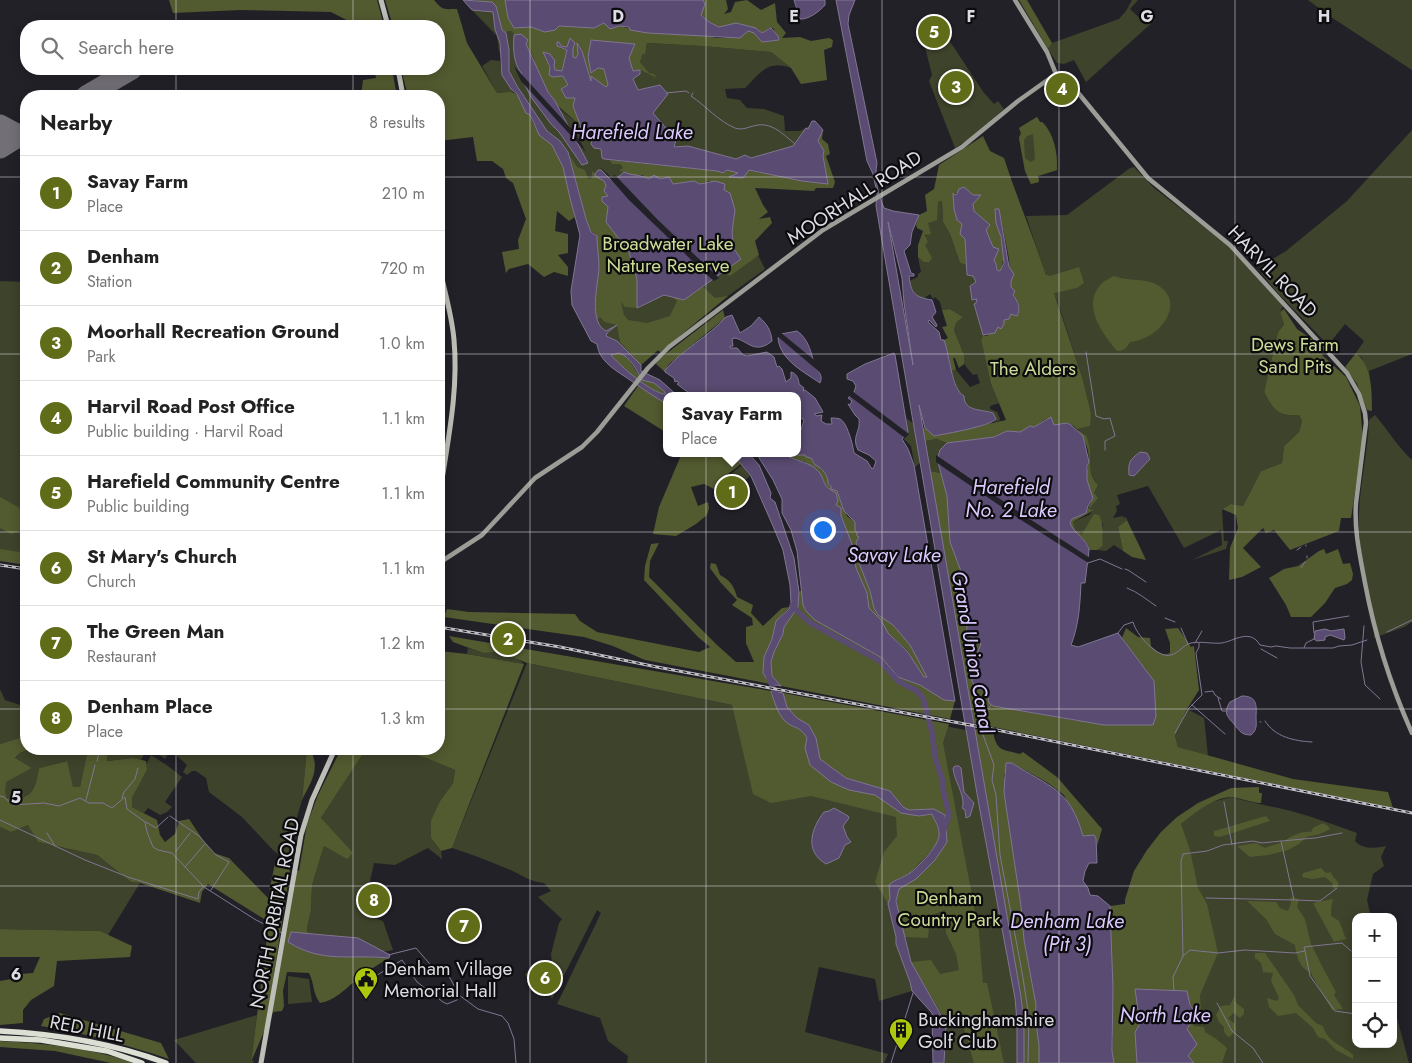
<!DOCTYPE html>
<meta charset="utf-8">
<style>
body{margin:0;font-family:Jost,sans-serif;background:#f6f6f6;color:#222}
.controls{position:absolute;right:15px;bottom:15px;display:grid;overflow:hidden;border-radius:10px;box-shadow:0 2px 12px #0003}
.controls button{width:45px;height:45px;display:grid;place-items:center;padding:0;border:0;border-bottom:1px solid #e0e0e0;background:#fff;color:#222;font:25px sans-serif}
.you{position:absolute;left:822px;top:529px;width:18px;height:18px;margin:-12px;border:4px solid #fff;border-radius:50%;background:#1a73e8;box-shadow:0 0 0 8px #1a73e833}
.badge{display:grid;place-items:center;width:32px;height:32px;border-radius:50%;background:#616c19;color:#fff;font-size:16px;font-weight:700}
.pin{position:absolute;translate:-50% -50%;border:2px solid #fff;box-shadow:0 1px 5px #0006}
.popup{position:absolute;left:663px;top:392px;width:138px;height:65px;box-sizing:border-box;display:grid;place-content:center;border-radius:10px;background:#fff;filter:drop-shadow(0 1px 4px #0005);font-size:16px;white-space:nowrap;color:#767676}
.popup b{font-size:19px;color:#222}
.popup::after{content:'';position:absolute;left:50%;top:100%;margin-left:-10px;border:10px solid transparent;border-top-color:#fff}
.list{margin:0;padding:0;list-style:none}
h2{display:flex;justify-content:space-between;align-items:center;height:65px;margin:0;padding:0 20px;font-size:21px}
h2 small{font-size:16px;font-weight:400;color:#767676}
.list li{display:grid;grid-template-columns:32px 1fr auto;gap:15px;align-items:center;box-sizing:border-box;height:75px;padding:0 20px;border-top:1px solid #e0e0e0}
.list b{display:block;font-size:19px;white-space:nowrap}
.list p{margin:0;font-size:16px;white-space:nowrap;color:#767676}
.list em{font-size:16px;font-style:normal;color:#767676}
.icon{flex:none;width:28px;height:28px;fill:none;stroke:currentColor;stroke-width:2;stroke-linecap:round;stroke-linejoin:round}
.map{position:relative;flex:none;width:1412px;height:1063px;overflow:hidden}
.search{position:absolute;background:#fff;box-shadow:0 2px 12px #0003;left:20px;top:20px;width:425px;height:55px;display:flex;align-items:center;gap:12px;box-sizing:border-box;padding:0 18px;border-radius:20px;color:#767676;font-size:19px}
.panel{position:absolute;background:#fff;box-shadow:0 2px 12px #0003;left:20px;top:90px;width:425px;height:665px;border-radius:20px}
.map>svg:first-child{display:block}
.green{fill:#3e432b}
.forest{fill:#525a30;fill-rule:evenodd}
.water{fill:#594b71;stroke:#817693;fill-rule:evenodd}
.pier{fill:#232128}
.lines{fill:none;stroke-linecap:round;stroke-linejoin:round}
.stream{stroke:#817693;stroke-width:1}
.river{stroke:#594b71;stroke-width:5.5}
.runway{stroke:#727076;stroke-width:21}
.secondary{stroke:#9b9d96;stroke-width:4.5}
.primary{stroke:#bdbfb7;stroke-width:5}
.highway{stroke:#dcdfd4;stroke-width:5.5}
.rail-casing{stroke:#c0bec5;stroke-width:3}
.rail{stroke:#0c0b0e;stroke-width:1;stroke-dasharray:4;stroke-linecap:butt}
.grid{fill:none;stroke:#dedce2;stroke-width:1;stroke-opacity:0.55}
.labels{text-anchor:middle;stroke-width:4.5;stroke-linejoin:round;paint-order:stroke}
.street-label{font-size:19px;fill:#dedce2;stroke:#0c0b0e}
.park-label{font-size:19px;fill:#cddc96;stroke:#0c0b0e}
.poi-label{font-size:19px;fill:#dedce2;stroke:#0c0b0e;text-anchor:start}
.water-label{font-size:20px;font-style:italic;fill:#dccaff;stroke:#0c0b0e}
.grid-label{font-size:16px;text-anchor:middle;font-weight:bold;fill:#dedce2;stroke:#0c0b0e;stroke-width:4.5;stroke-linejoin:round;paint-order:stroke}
</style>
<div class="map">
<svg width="1412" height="1063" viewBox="0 0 1412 1063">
<rect width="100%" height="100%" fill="#232128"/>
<!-- green -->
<g class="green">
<path d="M475 0H505L508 18 514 35 534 59 535 64 560 109 581 126V129L585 132 587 131 593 139 591 144 602 148 601 155 604 159 609 160 612 164H620L623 168 620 170 735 210 765 269 728 296 660 352 658 350 641 365 617 341 606 336 607 333 616 325 606 331 602 329 596 321 595 233 591 232 586 219 568 152 560 141 547 131 517 86 509 71V50L506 33 499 16Z"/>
<path d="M1132 0H1138L1130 9 1145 23 1153 17 1155 20 1086 82 1074 60 1064 64 1057 63 1048 49 1052 43 1119 19 1126 11Z"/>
<path d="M1308 0H1412V70L1331 17Z"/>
<path d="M472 10 493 12C494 26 500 38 500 52L499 51 497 36Z"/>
<path d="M945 34 984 93 994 104 998 101 1004 109 969 139 955 148 929 81 932 75 924 43Z"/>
<path d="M647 43 702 46 771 52 791 68C768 59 760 73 745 88L725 89 727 98 740 100 747 108 764 109 784 116 785 131H800L811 125 807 129 806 128 794 146 751 158 745 155 736 159 688 146 674 147 676 140 653 113 659 85 638 90 633 78 640 74V70L657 78 649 74 640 62 643 52 645 54Z"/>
<path d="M491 60 500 61 502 75 513 92 497 93 482 66Z"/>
<path d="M1037 117 1040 122H1042C1054 133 1058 155 1057 170L1038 176 1039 182 1031 184 1025 171 1019 138 1021 133 1019 128Z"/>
<path d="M1412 130V354L1369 371 1370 380 1362 358 1356 353 1364 341 1345 324 1328 345 1275 290 1259 270 1261 268H1266L1271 260 1286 251 1347 201Z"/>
<path d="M1134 167 1154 188 1225 243 1281 303 1283 306 1280 312 1284 323 1278 332 1264 392C1273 409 1277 417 1299 415L1302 421 1299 432 1284 446 1282 463 1261 471 1243 506 1231 504 1222 509 1224 541H1228L1226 549 1192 560 1222 545 1221 530 1184 548 1148 486 1117 495 1120 504 1116 506 1117 511 1113 518 1123 516 1124 518 1126 517 1127 520 1118 527 1123 551 1114 545 1106 551 1097 550 1103 546 1101 537 1103 524 1094 515 1083 534 1075 529 1073 522 1089 515 1093 510H1089L1094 493 1098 485C1087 473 1089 452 1087 436L1076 428 1086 427 1091 413 1083 380 1058 303 1046 275 1026 216 1067 215 1130 168Z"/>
<path d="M942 201 943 222 950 234 960 263 966 265 967 275 973 276 976 282 970 286 972 299H977L976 303 974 305 983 335 981 340 991 384 999 403 990 406V409L997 412 1000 419 999 421 995 422V417C990 409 981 413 973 410 961 405 955 382 951 371L956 370 970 387 980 383 977 374 973 375 964 364V355L954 330 956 323 963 317 950 309 942 310 940 302 935 297 933 299 930 294 923 299C914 295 911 291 909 281L918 277V274L921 272 918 257 921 258 925 245 927 223 938 202Z"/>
<path d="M0 281 26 282V560L0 556Z"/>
<path d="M1375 415C1388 430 1397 446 1412 460V622L1404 627 1374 638C1374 602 1361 567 1359 531 1357 494 1368 457 1369 420Z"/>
<path d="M906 418 914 424 920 463 915 467 911 446 904 439 908 432Z"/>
<path d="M938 439 947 443 940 450 939 466 941 473 930 471 925 441Z"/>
<path d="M742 465 750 476 735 488 734 486 732 487 725 479Z"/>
<path d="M468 648 483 653 505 652C510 658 519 658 524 664L467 654Z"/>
<path d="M527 663 732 705 768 692 971 731 1020 1016 1019 1063H944L946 1024 911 962 906 940 888 904 896 937V944L910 982 912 991 879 1001 875 979 819 967 805 1032 888 1054 884 1063H627L628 1056 608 1041 600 1018 557 1004 601 913 597 910 552 999 547 991 538 993 525 975 530 968 552 964 551 954 559 923 562 919 538 897 551 891 544 883C527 881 523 875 508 869 489 861 471 854 452 848Z"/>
<path d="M0 689 5 700 26 707V736L0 744Z"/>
<path d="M1187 709 1204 718 1208 756 1178 747 1175 736Z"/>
<path d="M29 749H88L80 787 73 788 66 761 39 768C35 791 32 800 7 800L5 791V782L32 768 15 759 20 753Z"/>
<path d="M108 749H140L145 753 141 760 133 758 107 761Z"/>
<path d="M152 749H307L302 800 294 827 288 856 282 857 273 850 242 817 209 792 206 778 196 771H192L187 775 183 772 187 765 176 755 169 752 165 759Z"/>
<path d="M366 749H393L426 758 455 770 453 783 440 801 431 838 441 851 442 859 428 848 395 865 374 863 363 914 383 921 393 950 382 952 358 938 308 934 307 928 311 910 312 885 324 846 347 858 321 818Z"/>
<path d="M151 755 168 766 182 777 165 802 172 807 167 812 160 815 148 808 144 813 132 807V798L147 770 146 765Z"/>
<path d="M1231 797C1251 803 1271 806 1291 811 1313 817 1335 825 1357 833L1355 841C1363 850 1376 848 1386 846L1381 857 1384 866 1373 874 1367 900 1371 917H1356V1044H1393V1003L1409 1063H1194L1135 989 1126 946 1125 900 1134 871 1181 824 1208 803Z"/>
<path d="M28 824 38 842 97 855 131 882 140 883 108 935 100 931 0 929V827L11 832Z"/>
<path d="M288 976 309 979 312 1002 288 1004Z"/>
<path d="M257 1015 251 1061 254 1060 253 1063H196L174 1040Z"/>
</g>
<!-- forest -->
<g class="forest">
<path d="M169 0H377L384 26H358L331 12 240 10 173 13Z"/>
<path d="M385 0H434C443 11 444 9 457 9L467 43 497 93C502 93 512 90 516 94 524 99 533 125 539 133 542 138 548 140 551 143 565 159 570 196 575 217L569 221 557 211 555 231 568 234V253L558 255 568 267V276L554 272 544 277 528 264 509 269 506 273 502 252 519 249 518 240 526 219 513 183 506 178 503 169 492 161H477L473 137 439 141V96H408L401 69H439V26H393Z"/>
<path d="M475 0H505L508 18 514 28 531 27 545 32 559 26 594 28 605 23 610 29 619 26 648 33 700 35 717 38H737L748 31 754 33 762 42 779 40 773 28H769L766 32 762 33 757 29 738 24 719 27 709 22 701 14 705 4 703 0H726L728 9 724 14 731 12 735 2 747 0 761 10 775 3 777 22 786 33 782 38 800 37 811 41 829 38 833 40 832 47 824 50 827 80 801 84 791 68 771 52 702 46 647 43 645 55 643 53 640 62 649 73 654 74 657 78 640 70 633 72 629 58 635 44 590 66 591 73 598 68 604 69 608 85 606 87 591 77 592 84 582 51 578 44V54L576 58 573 57V48L561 46 559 42 560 48 567 50 562 71 555 70 544 52 553 77 563 76 568 85 561 89 575 98 573 106 581 126 558 106 548 92 535 64 534 59 521 34 514 35 512 31H508L506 33 502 30 494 4Z"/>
<path d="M1019 0H1027L1052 43 1048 49Z"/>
<path d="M374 69H392L397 96H361L363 80 376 78Z"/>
<path d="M1037 117 1040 122H1042C1054 133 1058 155 1057 170L1038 176 1039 182 1031 184 1025 171 1019 138 1021 133 1019 128ZM1033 134 1035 159 1031 162 1025 158 1024 140 1027 136Z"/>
<path d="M823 130 822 139 828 144 830 154 826 156 835 182 833 188H816L814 191 755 188 763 205 768 212 759 219 770 217 772 223 755 241 759 255 730 276 723 272 740 259 734 249 732 232 735 214 724 190 709 181 700 184 694 181 673 184 669 177 649 179 642 175 631 176 619 170 623 168 620 164H612L609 160 717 171 723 173 727 170 739 173 730 177 748 170 802 181 828 184 823 155 824 151 818 141Z"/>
<path d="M983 136 990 151 1004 158C1017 198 1033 236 1046 275L1050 276 1079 267 1084 283 1077 288 1054 293 1083 380 1091 413 1090 426 1077 429 1087 436C1088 441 1090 448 1090 453 1090 465 1089 476 1098 485L1094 493 1098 498 1089 509 1094 510 1073 522 1075 529 1082 534 1094 514 1099 515C1105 527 1101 534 1103 546L1097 550H1089L1088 545 1072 527 1070 523 1072 519 1086 513 1093 498C1091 492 1088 486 1087 479 1086 473 1088 466 1089 460 1090 449 1081 429 1070 424 1065 422 1059 425 1054 425L1051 418 1046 419 1034 427 1030 426 1020 432 1007 431 994 437 947 443 937 439 925 441 922 429 925 428 934 436 1006 420 991 384 981 340 983 335 987 336 1010 314 1017 316C1023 306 1015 300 1012 291 1009 280 1010 270 1009 259 1006 242 1002 226 999 209H995C996 228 1009 253 1000 271L997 270 996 264 994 260 993 247 986 230 989 225 974 211 973 204 980 195H973L967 191 953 194C958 217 971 242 966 265L960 263 950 234 943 222 942 201 938 202 937 220 928 223 931 234 925 235 928 242 925 245 932 258 929 262H924L918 257V245L923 231 917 228 916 225 919 215 927 211 925 195 934 189 939 165Z"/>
<path d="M570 156 577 167 585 170 588 179 592 178V171L604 181 609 196 603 197 602 201 608 207 606 222 629 252 637 279V308L625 307 621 302 624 315 628 320 647 323 670 316 677 301 673 297 684 300 703 287 715 298 728 296 660 352 658 350 641 365 620 342 617 325 605 322 600 317 596 321V292L599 267 597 236 591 230 586 219Z"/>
<path d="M1114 276C1129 282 1145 277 1159 286 1184 303 1163 332 1142 339 1138 341 1134 341 1130 342 1127 348 1124 351 1117 351 1103 334 1081 306 1101 284 1104 281 1110 278 1114 276Z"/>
<path d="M950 309 963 317 956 323 954 330 964 355V364L959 368 955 358H953L956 370 951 371 949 357 944 340 948 338 942 327 947 326 942 310Z"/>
<path d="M1284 309 1297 329 1316 342 1322 355 1346 377 1360 406 1363 439 1351 518H1341L1339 531 1290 550 1274 530 1266 533 1263 528 1243 548 1261 567 1242 577 1229 580 1230 548 1238 528 1236 515 1222 509 1231 504 1243 506 1261 471 1282 463 1284 446 1299 432 1302 421 1299 415C1277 417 1273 409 1264 392L1278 332 1284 324 1280 312Z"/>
<path d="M723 310 725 318 669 364 665 370V372L656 364 658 360Z"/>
<path d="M619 353C633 358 633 372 644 380 646 381 649 381 652 382 656 384 661 389 665 392V394C651 392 620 367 611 355Z"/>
<path d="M1356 353C1372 366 1372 391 1372 411L1367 410 1357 384 1345 367Z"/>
<path d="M638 386 667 404V433L624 406Z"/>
<path d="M682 453H732L741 464 716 483V490L704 484 691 487 698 506 708 502 709 508 707 515 696 524 676 536 653 534 659 507Z"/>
<path d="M790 453 805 455 806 457 811 458 815 465 819 466 828 477V484L834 490H837L842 506 847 516 855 522 859 537 856 542 859 563 870 591 874 608 893 625 910 645 927 677 924 678 907 650 888 633 881 620 869 608 867 593 856 568 854 549 841 516V513L836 505 833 492 827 490 816 469 805 462 789 457 788 455 791 454Z"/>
<path d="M930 471 941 473 947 496 950 542 962 574 963 603 967 627 965 631 968 637 977 639 981 644 980 650 968 665 972 673 971 676 974 685 983 690 993 706 1078 721 1154 681 1122 638 1126 628 1138 637 1150 638 1151 646C1156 650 1162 657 1170 653V643L1165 629 1178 628 1191 647 1194 646 1199 690 1187 709 1175 736 1178 747 1293 779 1388 792 1393 808 973 723Z"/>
<path d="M0 497 18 507 26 517 24 529 11 534 0 528Z"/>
<path d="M1127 520 1146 560 1132 557 1123 551 1118 527Z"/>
<path d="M659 543 650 561 649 577 717 645 736 662H754L746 643V627L753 625 752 618 732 605 737 600 721 583 710 568 711 563 716 564 720 575C730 580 734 586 737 597L753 605 751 613 763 626 782 608 790 607 776 621 772 639 764 657 763 673 770 684 645 660 613 646 584 637 444 617 447 609 469 612 575 614 580 621 597 632 699 652 710 647 698 637 644 580 645 566 651 544Z"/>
<path d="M0 549 26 553V565L0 561Z"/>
<path d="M1324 549 1326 554 1338 549 1343 564 1350 563 1353 574 1352 580 1347 584 1335 588 1325 603 1311 617H1291L1286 605 1269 578 1284 569 1298 566 1319 551Z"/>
<path d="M802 590 803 605 806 611 815 620 882 658 898 677 920 685 949 701H955L950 719 781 686 772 676 771 662 774 652 783 634 784 627 798 607 799 592Z"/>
<path d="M449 636 771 691C774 701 778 714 785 721 793 729 800 725 807 738L805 748 831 782 849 790 875 795 919 816 932 814 940 834 938 842 928 854 909 874 894 880 888 904 875 882 884 852 897 836 896 817 811 796 771 803 753 794 732 705 527 663 507 655 504 652 483 653 453 642Z"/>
<path d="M439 651 467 654 524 664 452 848 441 851 431 838V821L440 801 453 783 455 770 426 758 393 749H439Z"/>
<path d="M783 693 949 724 943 743 979 932 983 983H987L1004 1063H974L962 1022 945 1020 911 962 931 960 940 974 959 970 956 954 946 933 945 910 930 916 928 938 904 937C900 921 895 906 898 889L916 879 935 860 947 842V831L927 809 909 810 903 807 890 791 846 778 820 759 816 738 809 725 797 718 787 707Z"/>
<path d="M974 729 993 732C997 752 1002 749 1020 754L1023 752 1057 777 1102 829 1097 846 1096 838 1083 836 1064 795 1048 783 1012 763 1004 775 1006 784 1004 792 1021 906 1024 940 1036 1005 1035 1017 1039 1045V1063H1024V1022L1021 997Z"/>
<path d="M26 736V749H29L20 753 15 758 32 768 6 782 5 791 7 799C32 800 35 791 39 768L67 761 73 787H80L88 749H108L107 761 133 758 146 761 147 770 132 798V807L157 820 160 835 165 842 175 834 179 821 189 819 205 843 214 853 229 858 268 898 275 863 290 869 266 1027 251 1062 269 922 208 884 202 892 200 903 140 883 131 882 97 855 38 842 28 825 11 832 0 827V744Z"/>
<path d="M307 749H310C321 769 311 782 302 800Z"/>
<path d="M341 749H366L321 818 353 853 347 859 324 846 312 885 311 910 307 928 308 934 291 932 288 942C322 964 352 954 389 958 380 963 371 969 362 975 348 986 337 1000 320 1003 312 992 315 985 309 973L287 972 283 991 284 1006 282 1011 273 1012 271 1018 295 870 299 871 307 824 318 795Z"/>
<path d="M1259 787V793H1262L1261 803C1250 803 1239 797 1230 797 1210 799 1196 813 1181 824L1190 850 1198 888 1207 904 1218 953 1200 995 1201 1013 1194 1026 1204 1027 1205 1032 1215 1038 1227 1048 1222 1063H1194L1187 1056C1187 1035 1191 1011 1187 991L1136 989 1140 1024 1135 1032 1137 1063H1114L1112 1051 1113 1039 1110 906 1125 904V900L1134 871 1147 850 1161 832 1177 817 1198 803 1231 788Z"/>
<path d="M1266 816 1270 821 1220 837 1214 836V831Z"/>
<path d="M1323 823 1328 826 1330 829 1320 834 1307 837 1299 844 1288 850 1268 855 1250 857 1237 846 1256 843 1265 848C1271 845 1279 844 1284 841 1292 836 1301 831 1311 832L1313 828Z"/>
<path d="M1321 868 1326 873 1331 872C1332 878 1337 879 1339 884L1334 890 1332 883 1325 877 1312 879 1302 877 1303 873Z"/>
<path d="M1290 897 1299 899 1297 907 1305 919 1311 944 1323 968 1336 992 1334 995 1343 1009 1332 1010 1310 972C1300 969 1296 955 1295 945L1275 934 1266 919 1247 901 1276 902 1280 908 1288 911 1291 903Z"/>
<path d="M1333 899 1331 908V916L1339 921 1346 939 1334 942 1313 903Z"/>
<path d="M0 929 100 931 132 946 130 957 57 961 54 986 31 1000 23 1010V1023L0 1025V981L17 978 21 974 33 973 40 957H0Z"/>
<path d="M1255 953H1265L1294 995 1298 1005 1316 1023 1323 1026C1328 1043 1341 1044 1353 1055V1059L1336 1050 1325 1039 1318 1037 1313 1028 1296 1013 1278 1016 1269 1007 1267 998 1277 1001 1279 998 1271 981 1273 973 1263 972 1261 963 1255 958Z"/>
<path d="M1234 997 1236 1003 1244 1009V1014L1240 1018 1234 1013 1228 1018 1235 1024V1031L1231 1036 1228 1037 1224 1032V1027L1219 1022 1216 1015 1221 1006 1230 1005Z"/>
<path d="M60 1013 161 1043 169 1059C127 1045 85 1033 41 1026L44 1019Z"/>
<path d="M0 1041C45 1043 91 1048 134 1063H111L55 1051 0 1047Z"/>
</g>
<!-- water -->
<g class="water">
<path d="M463 0 492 2 496 6 502 30 506 33 509 50V71L517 86 547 131 560 141 568 152 586 219 591 232 597 236C597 247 599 257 599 268 598 285 588 322 606 331L617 325 607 333 606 336 617 341 641 365V371L660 380 678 396H667V404C654 397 642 388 630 380 617 371 599 362 597 344L591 341 572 305 571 291 580 235 570 198 563 167 552 145 539 135 534 123 530 115 526 113 517 94 511 89 502 75 500 43 495 29 493 12 472 10ZM619 353C631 357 636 370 642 380L654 383 665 392V394C651 393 620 366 611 355Z"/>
<path d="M505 0H703L705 4 701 15 709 22 719 27 736 23 756 28 758 30C764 36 766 29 771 28L778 36 779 40 762 42 754 33 748 31 740 38 648 33 630 30 629 27 619 26 610 29 604 23 594 28 559 26 555 30 545 32 531 27 514 28 508 18Z"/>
<path d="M794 0H825V5C820 11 808 20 800 19Z"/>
<path d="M836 0H855L849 15 848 24 877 163C874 179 878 194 884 208L893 211 919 215 912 232 910 245 904 251 911 273 914 274V276H909C911 293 914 297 932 300L936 312 932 317 937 325 936 327 929 320 928 322 939 332 941 340H944C950 355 951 389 964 396 964 412 982 409 993 413L996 419C991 426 945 434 934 436L925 428 919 405 1021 997 1024 1022V1063H1017V1021L1015 998 979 805 876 206 877 193 873 174 867 161ZM888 222 902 278 904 303 913 365Z"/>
<path d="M521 34 528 40 526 44 548 92 555 101 588 163 582 165 559 132 551 124 531 97 520 75 522 74C513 63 513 48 514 35Z"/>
<path d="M570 38 575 43 573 48V57L576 58 578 54 577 43 582 51 591 81V76L606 87 608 85 604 69 598 68 591 73 588 57 591 40 635 44 629 58 633 71 640 70V74L633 79 638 90 660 85 668 94 653 113 676 140 674 147 688 146 736 159 745 155 751 158 793 146 806 128 808 129 812 121H815L823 130 818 141 824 151 823 156 828 184 802 181 749 170 743 178 729 177 738 173 727 170 723 173 717 171 604 159 602 158 601 149 594 148 591 144 593 137 601 135 602 131C597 126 591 128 585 132L581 131 580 124 573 106 575 98H566L561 89 568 85 563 76 553 77 549 75 550 67 543 52 550 54 555 61 554 65 555 70 562 71 567 50 557 46V42H559L561 46 567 47Z"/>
<path d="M598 170H601L611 180 617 178 624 172C632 176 640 174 649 179L654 175 660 179 669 177 673 184 694 181 700 184 715 181 725 184 724 190 730 193 735 210 732 232 734 249 741 259 684 300 664 295 637 308V279L629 252 606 222 608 207 602 201V197L608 196 604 191 606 186 604 181 595 176V174Z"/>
<path d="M964 187 973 195H981L973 204 974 211 990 225 986 230 993 247 999 249 994 260 996 264 997 270 1000 271 1004 263 1001 237 996 223 995 209H999L1009 267 1014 274 1011 281V287L1015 291 1013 295C1018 301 1021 309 1017 316L1011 314 1009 319 1004 320V324L1001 329 998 327 995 333 983 335 974 304 976 303 977 299 972 300 970 286 976 282 973 276 967 275 965 239 960 234 962 224 957 220 954 209 953 193 955 195 957 194 959 189Z"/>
<path d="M732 315 740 333 751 326 759 317C767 324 771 330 772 341 755 355 748 341 735 338L732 339 733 346H730V348H737L743 355 747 356 767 352 774 357 777 367 779 366 782 369 786 382 791 378V372C796 373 799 379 799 384L804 388 803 391 805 390 815 398 823 412 814 414 817 416 822 415 821 421 826 424H832L831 418C833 418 838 418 840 419 847 422 853 445 854 453L867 461 872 469 874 467 876 461 869 455 858 450C851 436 861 432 859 419L855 415 848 404 850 405 852 401 848 398 854 392 856 386 853 381 847 379V374L865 364 894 353 895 355 908 432 902 439 908 449 914 465 955 701 944 700 920 685 898 677 882 658 815 620 806 611 803 605 797 551 791 530 782 513V499L773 480 756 453H790L792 455H789V457C798 461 810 463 817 470 827 480 819 484 836 493L838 501 836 505 841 508V516L854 549 856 568 867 593 869 608 881 620 888 633 907 651 924 677H927L910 645 893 625 878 615 874 608 870 591 859 563 856 542 859 537 857 536V533L855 530V522L844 511 837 491 831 489V486L828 484C829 477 822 467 815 465L811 458 806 457 805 455H797L794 453H797V430H801L804 420 797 416V396H693L677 384 679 383 677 381 675 382 674 378 665 372V370C683 349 708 337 726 317Z"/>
<path d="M797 331C809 339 812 355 815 368 820 372 823 377 820 383 804 372 780 360 778 338L781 334Z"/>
<path d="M1051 417 1054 425 1067 423 1071 425 1083 436 1089 462 1087 466V480L1093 498 1088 506 1086 513 1072 519 1070 523C1074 534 1087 539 1089 550L1085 583H1081C1080 604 1079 625 1071 645L1078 647 1118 633 1154 681 1156 716 1153 725H1104L993 706 989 703 988 697 983 690 979 689 972 682V673L968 665V661L977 654 981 644 977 639 966 635 967 627 963 603 962 574 950 542 947 496 939 466 938 457 940 450 947 443 994 437 1007 431 1020 432 1030 426 1034 427Z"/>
<path d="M1140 452 1147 453 1150 459 1134 476 1129 475C1128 461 1130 460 1140 452Z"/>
<path d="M732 453H748L759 465 771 493 770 498 775 502 794 558 799 592 798 607 784 627 783 634 774 652 771 662 772 676 781 686 770 684 763 673 764 657 772 639 776 621 789 609 791 603 790 585 783 550 773 526 751 476Z"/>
<path d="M1325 629 1331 631 1344 629 1345 638 1344 640 1330 635 1325 637V640L1317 641 1314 639 1315 631Z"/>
<path d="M771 691 783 693 787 707 797 718 809 725 816 738 820 759 846 778 890 791 903 807 909 810 934 809 945 815 947 842 935 860 916 879 899 889 896 901 911 962 946 1024 944 1063H933L932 1013 912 991 910 982 896 944V937L888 904 890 898 889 885C895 879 903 878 910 873 919 866 941 844 939 833 939 826 934 820 932 814L919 816 901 813 875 795 849 790 831 782 810 765 805 748 807 738C800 725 793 729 785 721 778 714 774 701 771 691Z"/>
<path d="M1242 696C1256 696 1257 704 1256 716 1256 724 1258 729 1251 735 1241 735 1240 731 1234 724 1227 716 1223 713 1230 702Z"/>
<path d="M1006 763H1012C1050 788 1069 787 1083 836L1094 835 1096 838 1097 863H1089L1085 871 1083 881 1088 888 1090 895 1098 896 1110 906 1113 989 1112 1051 1114 1063H1039V1045L1035 1017 1036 1005 1024 940 1021 906 1006 806 1004 792Z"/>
<path d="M955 766H959L961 768 964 792 974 803 970 816 966 818 965 810 962 808 963 806C964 792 954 781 953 768Z"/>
<path d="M834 808 848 816 849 818 843 826 847 837 851 842 845 845 839 858 826 864C804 851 811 829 824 812L829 811Z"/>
<path d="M291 932 358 938 390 955 389 958C351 954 323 964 288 942Z"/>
<path d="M1135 989 1187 991 1190 1005 1197 1014 1187 1029 1197 1044 1188 1056 1194 1063H1137L1135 1032 1140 1024Z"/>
</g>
<!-- pier -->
<g class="pier">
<path d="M514 66 576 134 586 152 521 81Z"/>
<path d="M600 167 611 177 615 175 657 219 719 278 714 281 707 275 629 200Z"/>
<path d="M780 332 818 363 817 367 822 371 823 375 777 336Z"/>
<path d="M852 391 909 434 905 438 852 398 848 395Z"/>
<path d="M936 455 1022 514 1090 558V564L1018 518 946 469 936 462Z"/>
</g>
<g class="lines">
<!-- stream -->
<g class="stream">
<path d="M666 93 686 91 689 93"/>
<path d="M693 93 691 96C706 106 718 121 735 128 743 131 750 126 758 125 773 123 784 135 795 144"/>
<path d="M1086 352 1096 416 1104 419 1110 418 1115 436 1105 441V450"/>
<path d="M1306 546V545"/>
<path d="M1297 550 1301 547"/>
<path d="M1307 558V556"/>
<path d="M1088 563 1100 559 1122 569"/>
<path d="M1301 568 1305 562"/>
<path d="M1125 569 1128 570 1146 582"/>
<path d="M1127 588C1138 592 1147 600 1156 606"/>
<path d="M1165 618 1175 622"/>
<path d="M1364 626 1361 662 1365 685 1380 699"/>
<path d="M1181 628 1188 644"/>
<path d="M1387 632 1412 620"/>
<path d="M1118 633 1124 625 1133 622C1136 634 1157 659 1171 655 1179 653 1183 645 1191 643 1201 641 1212 644 1222 643 1234 641 1250 628 1260 645L1271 647 1276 646 1290 648H1333L1339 646 1352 645 1367 640"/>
<path d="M1314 633 1313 622 1349 616"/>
<path d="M1195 643 1202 631"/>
<path d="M1304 648 1306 643 1314 639"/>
<path d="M1261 649 1277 658"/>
<path d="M1205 692 1213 691 1215 695 1221 699"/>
<path d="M1218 698 1222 711H1227"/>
<path d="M991 705 978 721 994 765 992 780 996 795 1000 855 1022 972 1029 1017 1028 1063"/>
<path d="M1192 705 1225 734"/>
<path d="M1265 721C1275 737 1294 741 1312 742"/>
<path d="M1260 722H1261"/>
<path d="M1175 733 1189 708 1202 695 1196 653 1199 647V643"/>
<path d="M97 761 100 749"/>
<path d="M0 796 4 797 13 805 44 803 59 806 80 798 89 803H103L112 808 125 797 127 809 145 822 147 832 153 847 158 850 172 853 204 887 256 920 282 933"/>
<path d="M122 798 124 792 135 779 138 768"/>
<path d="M86 800 95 765"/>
<path d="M1224 802 1232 845"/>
<path d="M170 816 199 836 216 855 229 862 211 890"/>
<path d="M0 820 85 860 128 877 198 899 199 892 203 887"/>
<path d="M146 822 156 828 168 817"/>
<path d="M47 833 55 846"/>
<path d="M1281 841 1315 838 1342 833"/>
<path d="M176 851 190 833"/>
<path d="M185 867 205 844"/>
<path d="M1295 900 1320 901 1337 888"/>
<path d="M1305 951 1310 976 1335 1011 1356 1014"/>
<path d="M388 955 416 948 435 970 444 972 450 978 459 995 478 1009 502 1016 508 1023 514 1039 516 1063"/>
<path d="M1183 956 1181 861 1183 854 1207 851 1223 845 1253 841 1262 843 1281 841 1294 900 1206 898"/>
<path d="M374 977 402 960 417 982 443 1002 447 1004 457 1000 459 996"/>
<path d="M1174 990 1173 977 1183 956 1190 950 1218 953 1245 950 1295 953 1305 951 1304 947 1342 943 1351 951"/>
<path d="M1217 1003 1232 1031 1253 1048 1263 1063"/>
<path d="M891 1063 913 993"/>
</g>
<!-- river -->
<g class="river">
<path d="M792 606 809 622 880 661 898 681 917 691 923 698 932 732 935 757 943 782 942 785 949 815 943 832"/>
<path d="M769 678 777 698"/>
</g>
<!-- runway -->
<g class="runway">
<path d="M86 96 132 69"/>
<path d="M0 125 26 139"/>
<path d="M0 148 26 132"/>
</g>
<!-- secondary -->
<g class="secondary">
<path d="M1015 0 1047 52 1056 74 1075 89 1148 178 1230 245 1347 373 1359 394 1365 413 1366 423 1356 503C1354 530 1360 556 1365 583 1375 636 1390 684 1412 733"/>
<path d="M439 563 482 535 535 478 582 447 597 432 648 368 669 347 823 230 962 147 1018 101 1056 74"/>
</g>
<!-- primary -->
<g class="primary">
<path d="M381 0 388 26"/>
<path d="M398 69 403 96"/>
<path d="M439 265C444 290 452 315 454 340 459 394 446 448 439 500"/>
<path d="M261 1063 301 835 312 800 335 749"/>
</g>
<!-- highway -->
<g class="highway">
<path d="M0 1031C58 1034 112 1043 166 1063"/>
<path d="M0 1038 41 1040 107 1051 142 1063"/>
</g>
<!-- rail casing -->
<g class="rail-casing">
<g id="rail">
<path d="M0 565 26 569"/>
<path d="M439 627 560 647 657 667 992 729 1412 813"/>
</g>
</g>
<!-- rail -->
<use href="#rail" class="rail"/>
</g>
<!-- grid -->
<path class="grid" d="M176 0V26M353 0V26M530 0V1063M706 0V1063M882 0V1063M1059 0V1063M1235 0V1063M176 69V96M353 69V96M0 177H26M439 177H1412M0 354H26M439 354H1412M0 532H26M439 532H1412M0 709H26M439 709H1412M176 749V1063M353 749V1063M0 886H1412"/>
<!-- icons -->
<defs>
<g id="civic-pin" transform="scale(1.25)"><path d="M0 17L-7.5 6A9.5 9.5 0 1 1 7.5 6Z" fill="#adc60e" stroke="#0c0b0e"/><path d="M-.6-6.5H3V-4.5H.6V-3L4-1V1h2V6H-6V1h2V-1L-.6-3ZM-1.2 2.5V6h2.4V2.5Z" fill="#111"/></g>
<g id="building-pin" transform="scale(1.25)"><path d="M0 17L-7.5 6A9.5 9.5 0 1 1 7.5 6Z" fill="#adc60e" stroke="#0c0b0e"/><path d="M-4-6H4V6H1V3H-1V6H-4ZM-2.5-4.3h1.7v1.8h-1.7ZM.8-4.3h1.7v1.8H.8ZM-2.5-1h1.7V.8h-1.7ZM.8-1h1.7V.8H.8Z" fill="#111"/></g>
</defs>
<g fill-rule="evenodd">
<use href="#civic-pin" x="366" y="979"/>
<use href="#building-pin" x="901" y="1030"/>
</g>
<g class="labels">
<!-- street labels -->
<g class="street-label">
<text transform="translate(854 197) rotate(-33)" y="7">MOORHALL ROAD</text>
<text transform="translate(1273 271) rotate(46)" y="7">HARVIL ROAD</text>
<text transform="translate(274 913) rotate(-79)" y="7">NORTH ORBITAL ROAD</text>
<text transform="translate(87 1028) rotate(11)" y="7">RED HILL</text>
</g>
<!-- park labels -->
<g class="park-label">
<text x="668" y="250">Broadwater Lake<tspan x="668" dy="22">Nature Reserve</tspan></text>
<text x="1295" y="351">Dews Farm<tspan x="1295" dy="22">Sand Pits</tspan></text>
<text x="1033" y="375">The Alders</text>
<text x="949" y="904">Denham<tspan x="949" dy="22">Country Park</tspan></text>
</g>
<!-- poi labels -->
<g class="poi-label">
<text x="384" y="975">Denham Village<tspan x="384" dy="22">Memorial Hall</tspan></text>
<text x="918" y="1026">Buckinghamshire<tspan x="918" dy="22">Golf Club</tspan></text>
</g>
<!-- water labels -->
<g class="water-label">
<text x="632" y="139">Harefield Lake</text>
<text x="1011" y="494">Harefield<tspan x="1011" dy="23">No. 2 Lake</tspan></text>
<text x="894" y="562">Savay Lake</text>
<text transform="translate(973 652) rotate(80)" y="7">Grand Union Canal</text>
<text x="1067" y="928">Denham Lake<tspan x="1067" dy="23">(Pit 3)</tspan></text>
<text x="1165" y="1022">North Lake</text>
</g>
</g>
<g class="grid-label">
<text x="618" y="22">D</text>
<text x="794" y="22">E</text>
<text x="971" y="22">F</text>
<text x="1147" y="22">G</text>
<text x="1324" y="22">H</text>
<text x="16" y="803">5</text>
<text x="16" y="980">6</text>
</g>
</svg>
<div class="controls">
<button>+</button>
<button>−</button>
<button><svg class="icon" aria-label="locate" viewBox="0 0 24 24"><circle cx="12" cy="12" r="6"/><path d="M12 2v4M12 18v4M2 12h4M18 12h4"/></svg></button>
</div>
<div class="you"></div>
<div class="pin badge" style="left:732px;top:492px">1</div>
<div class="popup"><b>Savay Farm</b>Place</div>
<div class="pin badge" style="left:508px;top:639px">2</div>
<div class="pin badge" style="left:956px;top:87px">3</div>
<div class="pin badge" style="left:1062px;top:89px">4</div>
<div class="pin badge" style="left:934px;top:32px">5</div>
<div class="pin badge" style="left:545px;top:978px">6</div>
<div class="pin badge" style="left:464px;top:926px">7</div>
<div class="pin badge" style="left:374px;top:900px">8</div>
<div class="search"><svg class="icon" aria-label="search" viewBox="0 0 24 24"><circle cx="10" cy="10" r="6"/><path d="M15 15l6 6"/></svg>Search here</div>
<section class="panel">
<h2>Nearby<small>8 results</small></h2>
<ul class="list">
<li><span class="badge">1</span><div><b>Savay Farm</b><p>Place</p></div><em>210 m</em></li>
<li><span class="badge">2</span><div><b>Denham</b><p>Station</p></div><em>720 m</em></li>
<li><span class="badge">3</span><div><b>Moorhall Recreation Ground</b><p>Park</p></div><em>1.0 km</em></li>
<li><span class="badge">4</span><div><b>Harvil Road Post Office</b><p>Public building · Harvil Road</p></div><em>1.1 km</em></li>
<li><span class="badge">5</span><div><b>Harefield Community Centre</b><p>Public building</p></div><em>1.1 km</em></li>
<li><span class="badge">6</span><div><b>St Mary's Church</b><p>Church</p></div><em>1.1 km</em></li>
<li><span class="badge">7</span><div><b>The Green Man</b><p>Restaurant</p></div><em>1.2 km</em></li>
<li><span class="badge">8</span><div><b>Denham Place</b><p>Place</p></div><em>1.3 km</em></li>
</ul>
</section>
</div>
